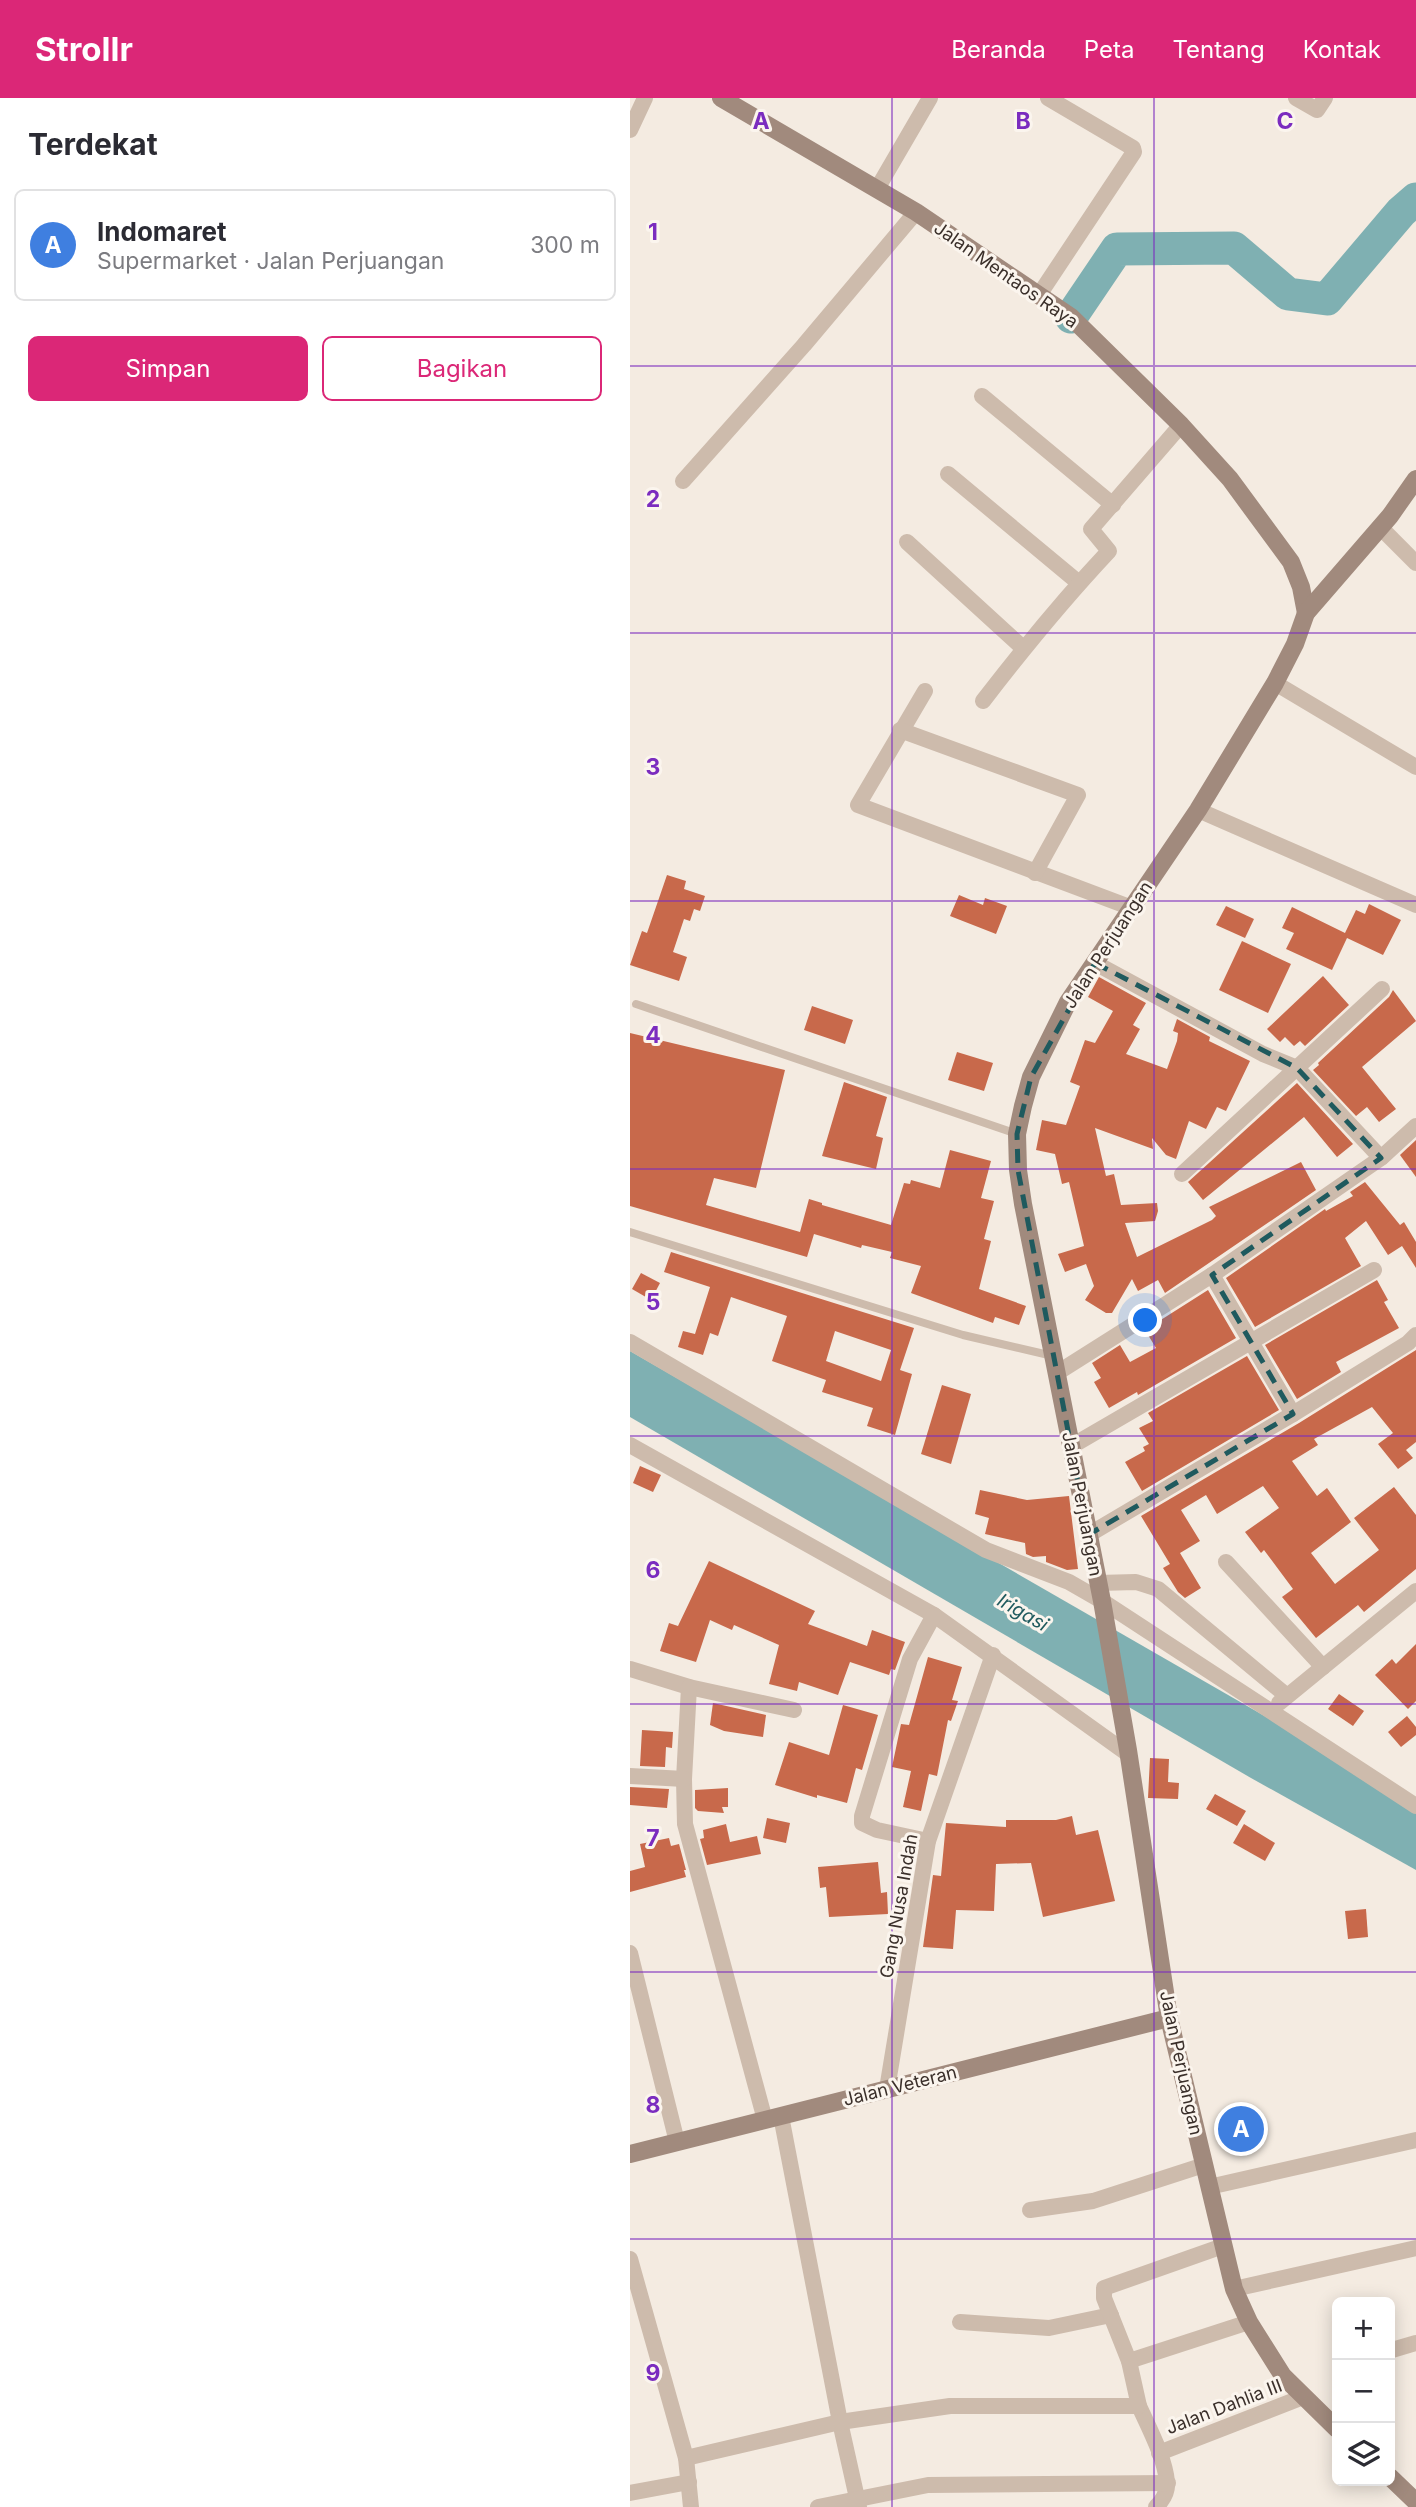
<!DOCTYPE html>
<html lang="id">
<meta charset="utf-8">
<style>
body{margin:0;font-family:Inter,sans-serif;background:#f2f2f3;color:#2b2b33}
.controls{position:absolute;right:21px;bottom:21px;display:grid;overflow:hidden;border-radius:10px;box-shadow:0 4px 18px #0003}
.controls button{width:63px;height:63px;display:grid;place-items:center;padding:0;border:0;border-bottom:2px solid #e1e1e2;background:#fff;color:#2b2b33;font:35px sans-serif}
.you{position:absolute;left:516px;top:1223px;width:24px;height:24px;margin:-18px;border:5px solid #fff;border-radius:50%;background:#1a73e8;box-shadow:0 0 0 10px #1a73e833}
.badge{display:grid;place-items:center;width:46px;height:46px;border-radius:50%;background:#db2777;color:#fff;font-size:23px;font-weight:700}
.pin{position:absolute;translate:-50% -50%;border:4px solid #fff;box-shadow:0 2px 7px #0006}
.list{margin:0;padding:0;list-style:none}
h2{display:flex;justify-content:space-between;align-items:center;height:91px;margin:0;padding:0 28px;font-size:30px}
h2 small{font-size:23px;font-weight:400;color:#7c7c81}
.list li{display:grid;grid-template-columns:46px 1fr auto;gap:21px;align-items:center;box-sizing:border-box;height:112px;margin:0 14px 14px;padding:0 14px;border:2px solid #e1e1e2;border-radius:10px}
.list b{display:block;font-size:26px;white-space:nowrap}
.list p{margin:0;font-size:23px;white-space:nowrap;color:#7c7c81}
.list em{font-size:23px;font-style:normal;color:#7c7c81}
.actions{display:flex;gap:14px;padding:21px 28px}
.actions a{flex:1;padding:16px 0;border:2px solid #db2777;border-radius:10px;text-align:center;font-size:24px;color:#db2777}
.actions .main{background:#db2777;color:#fff}
.icon{flex:none;width:38px;height:38px;fill:none;stroke:currentColor;stroke-width:2;stroke-linecap:round;stroke-linejoin:round}
.map{position:relative;flex:none;width:786px;height:2409px;overflow:hidden}
header{display:flex;align-items:center;gap:42px;box-sizing:border-box;height:98px;padding:0 35px;background:#db2777;color:#fff}
header strong{font-size:33px}
nav{display:flex;gap:38px;margin-inline-start:auto;font-size:24px}
main{display:flex}
aside{flex:1;background:#fff}
.map>svg:first-child{display:block}
.water{fill:#7fb0b2}
.lines{fill:none;stroke-linecap:round;stroke-linejoin:round}
.river{stroke:#7fb0b2;stroke-width:33}
.building{fill:#c8694b;fill-rule:evenodd}
.lane{stroke:#cdbbac;stroke-width:8}
.street{stroke:#cdbbac;stroke-width:16}
.secondary{stroke:#a18a7d;stroke-width:18}
.marked{fill:none;stroke:#1f5a5e;stroke-width:5;stroke-dasharray:14 9;stroke-linejoin:round}
.grid{fill:none;stroke:#7b2cbf;stroke-width:2;stroke-opacity:0.55}
.labels{text-anchor:middle;stroke-width:6;stroke-linejoin:round;paint-order:stroke}
.street-label{font-size:18px;fill:#3b302b;stroke:#fbf5ee}
.water-label{font-size:19px;font-style:italic;fill:#1f5a5e;stroke:#fbf5ee}
.grid-label{font-size:23px;text-anchor:middle;font-weight:bold;fill:#7b2cbf;stroke:#fbf5ee;stroke-width:6;stroke-linejoin:round;paint-order:stroke}
</style>
<header>
<strong>Strollr</strong>
<nav><a>Beranda</a><a>Peta</a><a>Tentang</a><a>Kontak</a></nav>
</header>
<main>
<aside>
<h2>Terdekat<small></small></h2>
<ul class="list">
<li><span class="badge" style="background:#3f7fe0">A</span><div><b>Indomaret</b><p>Supermarket · Jalan Perjuangan</p></div><em>300 m</em></li>
</ul>
<div class="actions"><a class="main">Simpan</a><a>Bagikan</a></div>
</aside>
<div class="map">
<svg width="786" height="2409" viewBox="0 0 786 2409">
<rect width="100%" height="100%" fill="#f4ebe1"/>
<!-- water -->
<path class="water" d="M0 1253 786 1705V1772L621 1680 0 1319Z"/>
<g class="lines">
<!-- river -->
<path class="river" d="M441 219 487 151 604 150 658 196 697 201 771 114 786 101"/>
</g>
<!-- building -->
<g class="building">
<path d="M37 777 56 783 54 791 75 798 70 813 64 811 60 823 54 821 43 854 57 859 49 883 0 867 12 833 17 835Z"/>
<path d="M329 797 353 807 355 800 377 808 366 836 320 818Z"/>
<path d="M739 806 771 822 753 857 717 840 702 872 656 851 664 835 652 830 662 809 715 835 726 812 735 816Z"/>
<path d="M596 808 624 821 615 840 586 827Z"/>
<path d="M612 843 661 866 638 915 589 892Z"/>
<path d="M693 878 719 907 675 948 670 943 664 948 655 939 650 944 637 931Z"/>
<path d="M469 879 516 905 503 927 510 931 496 956 537 971 547 943 548 935 543 933 547 921 580 939 579 943 620 963 596 1013 587 1009 576 1031 559 1023 546 1061 536 1057 522 1040 523 1051 465 1030 476 1078 484 1076 491 1107 527 1105 528 1113 525 1123 495 1125 507 1159 582 1122 586 1118 579 1109 671 1064 686 1092 535 1195 528 1182 508 1193 502 1181 482 1215H476L455 1202 464 1188 456 1166 435 1174 428 1156 454 1148 439 1084 432 1086 425 1056 406 1052 412 1022 436 1027 450 988 440 984 455 942 465 945 483 913 458 899Z"/>
<path d="M763 892 786 923 732 969 766 1011 749 1024 737 1009 726 1018 683 972 689 967 688 965 759 899Z"/>
<path d="M182 908 223 922 215 946 174 932Z"/>
<path d="M0 935 155 972 126 1090 84 1080 76 1107 170 1134 179 1101 192 1105V1107L261 1127 274 1085 280 1086 281 1082 310 1090 320 1052 361 1063 351 1100 364 1103 354 1141 361 1143 349 1191 396 1208 389 1227 365 1219 363 1225 281 1195 291 1168 260 1160 262 1154 232 1147 231 1150 184 1136 177 1159 0 1108Z"/>
<path d="M327 954 363 965 354 993 318 982Z"/>
<path d="M214 984 257 999 246 1038 253 1040 246 1071 192 1058Z"/>
<path d="M667 985 723 1046 707 1059 674 1019 573 1102 558 1084Z"/>
<path d="M786 1042V1079L770 1057Z"/>
<path d="M735 1084 770 1127 774 1124 786 1144V1170L772 1148 758 1157 736 1123 715 1140 731 1168 625 1229 596 1180 695 1111 696 1113 723 1098 720 1094Z"/>
<path d="M41 1154 284 1230 270 1272 282 1276 265 1337 237 1328 243 1310 192 1294 196 1282 142 1263 157 1218 101 1199 88 1238 80 1235 73 1257 48 1249 53 1233 65 1236 80 1189 34 1174ZM205 1233 261 1252 251 1283 196 1263Z"/>
<path d="M11 1175 30 1185 21 1202 2 1191Z"/>
<path d="M747 1182 758 1202 754 1204 769 1230 706 1264 711 1274 667 1301 635 1247Z"/>
<path d="M578 1192 606 1240 508 1297 507 1294 479 1310 464 1284 471 1280 462 1265 490 1247 500 1264 526 1250 515 1232Z"/>
<path d="M786 1252V1344L776 1352 783 1360 768 1371 748 1346 763 1335 742 1309 684 1341 688 1347 662 1363 687 1398 697 1390 721 1424 681 1455 705 1486 749 1452 724 1420 764 1389 786 1417V1471L734 1514 728 1507 686 1540 652 1499 663 1491 634 1452 631 1455 615 1434 649 1410 633 1388 587 1416 576 1397 551 1412 570 1443 550 1455 571 1490 555 1500 548 1494 533 1470 540 1466 511 1418 669 1325Z"/>
<path d="M617 1258 649 1312 512 1393 495 1364 515 1353 513 1349 519 1346 509 1330 523 1323 518 1315Z"/>
<path d="M312 1287 341 1296 321 1366 291 1356Z"/>
<path d="M10 1368 31 1377 23 1394 3 1385Z"/>
<path d="M350 1392 397 1402 439 1398 448 1471 437 1472 416 1464V1458L403 1459 396 1456 395 1445 355 1436 359 1420 345 1416Z"/>
<path d="M79 1463 185 1513 178 1526 237 1548 242 1532 275 1544 265 1572 261 1571 259 1577 220 1564 208 1597 169 1584 167 1593 139 1586 149 1547 104 1527 102 1532 80 1522 66 1564 30 1553 39 1525 48 1528Z"/>
<path d="M786 1546V1603L778 1611 745 1577 762 1561 766 1566Z"/>
<path d="M298 1559 332 1569 322 1602 328 1603 321 1623 318 1622 307 1678 299 1676 291 1713 273 1709 281 1673 262 1669 271 1626 279 1627Z"/>
<path d="M709 1596 734 1613 723 1628 698 1611Z"/>
<path d="M83 1605 136 1617 133 1639 94 1633 80 1627Z"/>
<path d="M213 1607 248 1617 232 1672 226 1670 217 1705 187 1697V1700L145 1687 159 1644 199 1657Z"/>
<path d="M777 1618 786 1629V1637L771 1649 758 1634Z"/>
<path d="M12 1632 43 1634 42 1650 36 1649 35 1669 10 1668Z"/>
<path d="M520 1660 539 1661 538 1684 549 1685 548 1701 518 1700Z"/>
<path d="M0 1689 39 1691 37 1710 0 1707Z"/>
<path d="M98 1690V1709H92L94 1715 68 1713 65 1710V1692Z"/>
<path d="M585 1696 616 1713 607 1728 576 1711Z"/>
<path d="M442 1718 446 1737 468 1732 485 1803 413 1819 401 1765 366 1766 364 1813 326 1812 323 1851 293 1849 303 1777 311 1778 316 1725 376 1729V1722H426Z"/>
<path d="M137 1720 160 1725 156 1745 133 1740Z"/>
<path d="M96 1726 100 1744 127 1738 131 1756 77 1767 70 1741 74 1740 73 1732Z"/>
<path d="M614 1726 645 1745 635 1763 603 1745Z"/>
<path d="M39 1740 41 1748 49 1746 56 1772H54L56 1779 0 1794V1773L15 1769 10 1746Z"/>
<path d="M248 1764 251 1795 257 1794 258 1816 199 1819 196 1789 190 1790 188 1769Z"/>
<path d="M736 1811 738 1839 718 1841 715 1813Z"/>
</g>
<g class="lines">
<!-- lane -->
<g class="lane">
<path d="M6 906 387 1036"/>
<path d="M0 1134 333 1237 423 1258"/>
</g>
<!-- street -->
<g class="street">
<path d="M666 0 687 12 695 0"/>
<path d="M0 32 15 0"/>
<path d="M247 91 300 0"/>
<path d="M409 197 504 54 503 50 418 0"/>
<path d="M352 298 483 407"/>
<path d="M318 376 449 485"/>
<path d="M53 383 174 247 286 114"/>
<path d="M750 429 786 465"/>
<path d="M277 444 393 550"/>
<path d="M645 585 786 669"/>
<path d="M295 593 228 707 502 810"/>
<path d="M353 603C393 551 434 501 479 453L461 431 551 327"/>
<path d="M270 632 448 697 405 775"/>
<path d="M568 712 786 807"/>
<path d="M465 865 633 956 667 970 751 1060"/>
<path d="M552 1076 752 891"/>
<path d="M582 1177 663 1316"/>
<path d="M0 1244 356 1452 439 1484 472 1503 786 1708"/>
<path d="M427 1275 582 1177 751 1060 786 1028"/>
<path d="M0 1347 304 1517 498 1656"/>
<path d="M440 1349 744 1172"/>
<path d="M458 1437 663 1316 778 1245 786 1237"/>
<path d="M596 1464 693 1569"/>
<path d="M468 1485 506 1484 528 1491 657 1598"/>
<path d="M0 1571 59 1589 164 1612"/>
<path d="M59 1589 54 1681 55 1726 135 2022"/>
<path d="M649 1605 786 1493"/>
<path d="M0 1678 54 1681"/>
<path d="M298 1743 247 1732 232 1725V1718L280 1561 304 1517"/>
<path d="M0 1855 47 2044"/>
<path d="M257 1991 298 1743 363 1557"/>
<path d="M151 2018 210 2324 229 2409"/>
<path d="M579 2089 786 2042"/>
<path d="M400 2112 463 2103 574 2067"/>
<path d="M0 2161 56 2360 61 2409"/>
<path d="M604 2191 786 2150"/>
<path d="M330 2224 419 2230 481 2217"/>
<path d="M762 2252 786 2245"/>
<path d="M499 2263 619 2224"/>
<path d="M509 2308C519 2330 535 2360 537 2384 538 2394 533 2402 526 2409"/>
<path d="M529 2355 673 2299"/>
<path d="M56 2360 210 2324 320 2308H509L499 2263 474 2200V2190L593 2148"/>
<path d="M0 2395 59 2384"/>
<path d="M188 2409 298 2387 538 2385"/>
</g>
<!-- secondary -->
<g class="secondary">
<path d="M91 0 286 114 441 219 551 327 600 381 661 464 671 489 676 515"/>
<path d="M0 2056 539 1920"/>
<path d="M707 2331 653 2278 619 2224 604 2191 539 1920 498 1652 472 1503 393 1106 388 1072 387 1036 393 1008 401 979 438 904 568 712 645 585 665 546 676 515 760 418 786 381"/>
<path d="M760 2379 786 2404"/>
</g>
</g>
<!-- marked area -->
<path class="marked" d="M465 865 667 970 751 1060 582 1177 663 1316 458 1437 388 1072 387 1036 401 979Z"/>
<!-- grid -->
<path class="grid" d="M262 0V2409M524 0V2409M0 268H786M0 535H786M0 803H786M0 1071H786M0 1338H786M0 1606H786M0 1874H786M0 2141H786"/>
<g class="labels">
<!-- street labels -->
<g class="street-label">
<text transform="translate(376 177) rotate(35)" y="6">Jalan Mentaos Raya</text>
<text transform="translate(478 847) rotate(-57)" y="6">Jalan Perjuangan</text>
<text transform="translate(452 1406) rotate(79)" y="6">Jalan Perjuangan</text>
<text transform="translate(269 1808) rotate(-80)" y="6">Gang Nusa Indah</text>
<text transform="translate(551 1965) rotate(78)" y="6">Jalan Perjuangan</text>
<text transform="translate(270 1988) rotate(-14)" y="6">Jalan Veteran</text>
<text transform="translate(594 2309) rotate(-21)" y="6">Jalan Dahlia III</text>
</g>
<!-- water labels -->
<g class="water-label">
<text transform="translate(393 1514) rotate(30)" y="7">Irigasi</text>
</g>
</g>
<g class="grid-label">
<text x="131" y="31">A</text>
<text x="393" y="31">B</text>
<text x="655" y="31">C</text>
<text x="23" y="142">1</text>
<text x="23" y="409">2</text>
<text x="23" y="677">3</text>
<text x="23" y="945">4</text>
<text x="23" y="1212">5</text>
<text x="23" y="1480">6</text>
<text x="23" y="1748">7</text>
<text x="23" y="2015">8</text>
<text x="23" y="2283">9</text>
</g>
</svg>
<div class="controls">
<button>+</button>
<button>−</button>
<button><svg class="icon" aria-label="layers" viewBox="0 0 24 24"><path d="M12 4l9 5-9 5-9-5zM3 14l9 5 9-5"/></svg></button>
</div>
<div class="you"></div>
<div class="pin badge" style="left:611px;top:2031px;background:#3f7fe0">A</div>
</div>
</main>
